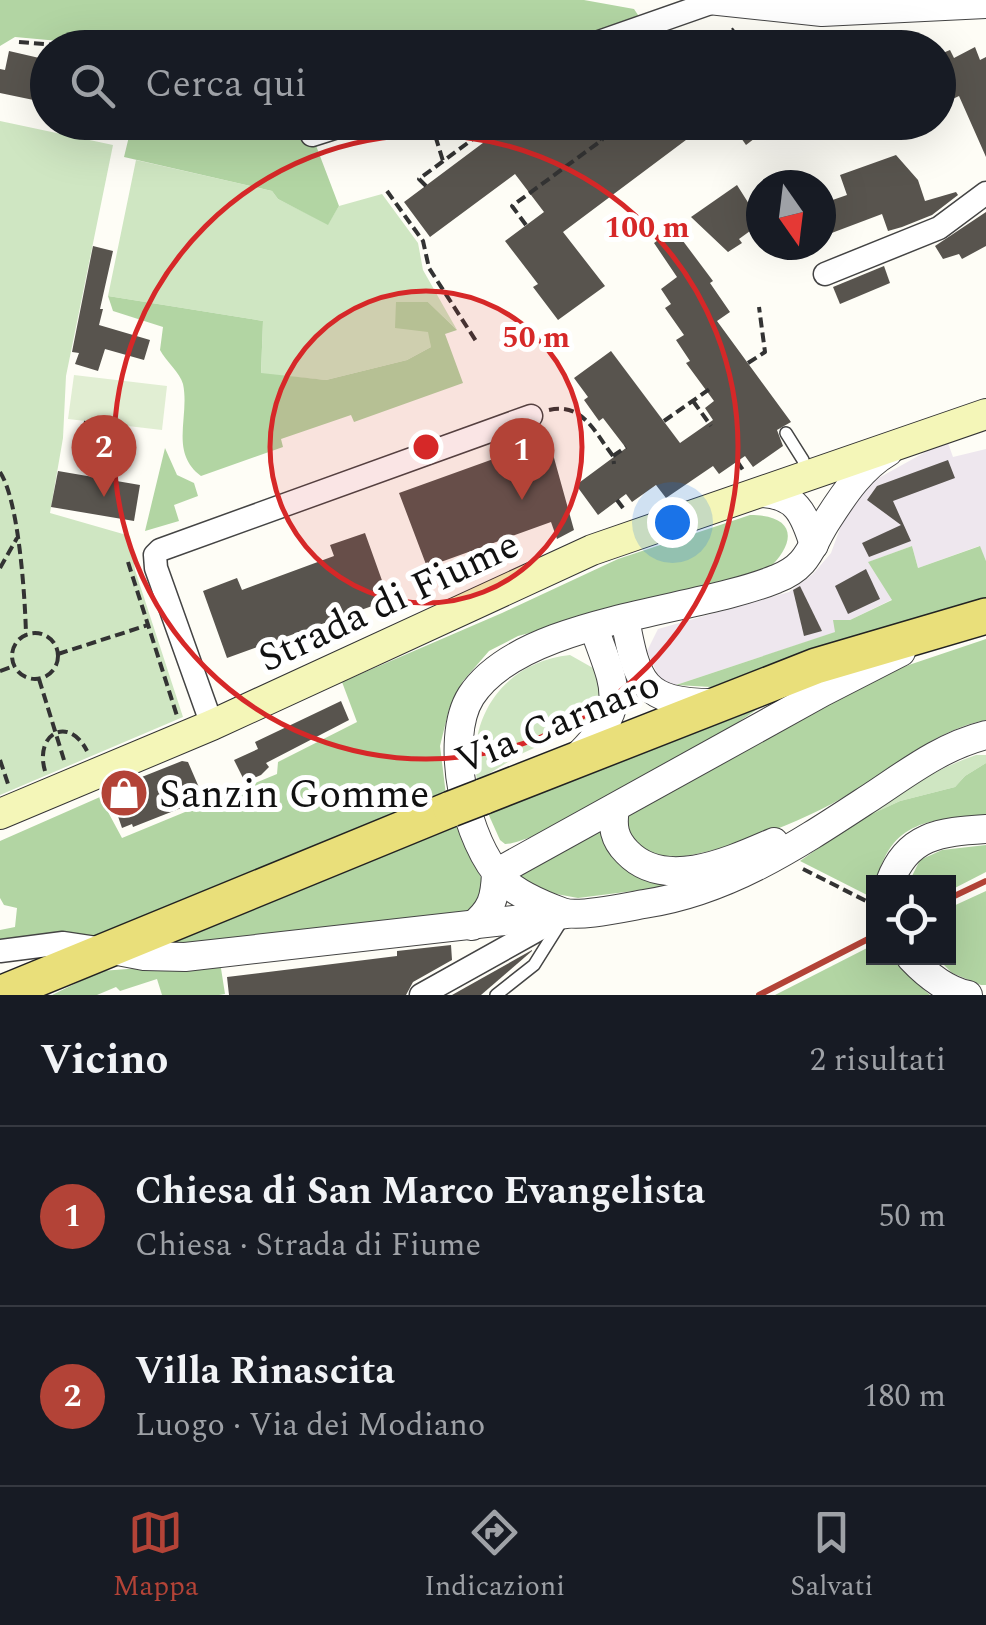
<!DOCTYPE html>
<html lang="it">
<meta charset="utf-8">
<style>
body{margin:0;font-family:Spectral,serif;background:#242831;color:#f1f3f6}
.controls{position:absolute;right:30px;bottom:30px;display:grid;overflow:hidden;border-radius:0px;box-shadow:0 10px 40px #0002}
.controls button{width:90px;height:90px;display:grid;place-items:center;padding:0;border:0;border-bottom:2px solid #363941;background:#171b24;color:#f1f3f6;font:50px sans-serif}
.compass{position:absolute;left:746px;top:170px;width:90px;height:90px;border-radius:50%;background:#171b24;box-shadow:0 10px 40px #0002;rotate:166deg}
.you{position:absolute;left:672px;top:522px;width:35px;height:35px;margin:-25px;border:8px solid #fff;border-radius:50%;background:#1a73e8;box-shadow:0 0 0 15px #1a73e833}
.badge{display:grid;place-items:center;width:65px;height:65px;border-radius:50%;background:#b34337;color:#fff;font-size:32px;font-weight:700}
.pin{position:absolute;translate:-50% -82px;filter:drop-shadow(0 2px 5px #0008)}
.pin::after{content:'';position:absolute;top:52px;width:35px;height:30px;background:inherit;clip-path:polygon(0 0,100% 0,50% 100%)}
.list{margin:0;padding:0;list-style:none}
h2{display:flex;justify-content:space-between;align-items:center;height:130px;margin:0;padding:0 40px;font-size:42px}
h2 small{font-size:32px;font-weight:400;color:#9ea1a6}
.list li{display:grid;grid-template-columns:65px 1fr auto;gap:30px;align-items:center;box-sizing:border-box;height:180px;padding:0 40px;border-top:2px solid #363941}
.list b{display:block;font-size:38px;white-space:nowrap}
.list p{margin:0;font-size:32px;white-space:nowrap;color:#9ea1a6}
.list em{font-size:32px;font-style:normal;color:#9ea1a6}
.icon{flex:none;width:55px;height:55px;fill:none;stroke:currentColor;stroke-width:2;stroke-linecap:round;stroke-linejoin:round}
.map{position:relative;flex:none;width:986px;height:995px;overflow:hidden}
.search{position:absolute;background:#171b24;box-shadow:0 10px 40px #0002;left:30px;right:30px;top:30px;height:110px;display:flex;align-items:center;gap:25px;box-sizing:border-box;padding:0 35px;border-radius:55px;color:#9ea1a6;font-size:38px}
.sheet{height:490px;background:#171b24}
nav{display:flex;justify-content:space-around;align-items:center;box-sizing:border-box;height:140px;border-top:2px solid #363941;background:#171b24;font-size:28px;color:#9ea1a6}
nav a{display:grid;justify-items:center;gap:5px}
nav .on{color:#b34337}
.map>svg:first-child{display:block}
.industrial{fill:#eee7ee}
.green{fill:#cfe6c2}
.forest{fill:#b2d5a3}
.pitch{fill:#e1eed3}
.building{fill:#58544e}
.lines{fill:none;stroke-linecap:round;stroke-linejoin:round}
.service-casing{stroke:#444;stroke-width:14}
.minor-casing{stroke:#444;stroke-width:25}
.tertiary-casing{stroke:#444;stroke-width:30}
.secondary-casing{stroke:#333;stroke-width:32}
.primary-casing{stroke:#222;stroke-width:38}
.path{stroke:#333;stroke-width:4;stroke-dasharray:10 5;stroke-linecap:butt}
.service{stroke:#fff;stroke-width:11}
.minor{stroke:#fff;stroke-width:22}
.tertiary{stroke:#fff;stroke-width:28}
.secondary{stroke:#f4f6b8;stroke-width:30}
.primary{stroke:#e9df7a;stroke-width:35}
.rail{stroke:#b34337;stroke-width:6}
.primary-bridge-casing{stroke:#222;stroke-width:38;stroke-linecap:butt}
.primary-bridge{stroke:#e9df7a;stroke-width:35}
.ring{fill:none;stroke:#d62828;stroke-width:5}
.labels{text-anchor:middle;stroke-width:10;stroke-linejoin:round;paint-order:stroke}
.street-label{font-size:40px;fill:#111;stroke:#fff}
.poi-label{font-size:40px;fill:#111;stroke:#fff;text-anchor:start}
.centre{fill:#d62828;stroke:#fff;stroke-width:5}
.ring-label{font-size:30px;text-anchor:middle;font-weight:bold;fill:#d62828;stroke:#fff;stroke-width:10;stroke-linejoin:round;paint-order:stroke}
</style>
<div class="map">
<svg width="986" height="995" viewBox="0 0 986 995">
<rect width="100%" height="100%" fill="#fefdf6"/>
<!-- industrial -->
<path class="industrial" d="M947 440 953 457 986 449V561L979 546 918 568 912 546 869 562 893 599 850 620H834L836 632 676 685 661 682 647 651 658 629 789 592 813 574 831 553 847 509 866 485Z"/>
<!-- green -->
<g class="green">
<path d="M0 121 113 145 66 376 63 438 50 513 130 536 135 570 183 717 0 795Z"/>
<path d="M136 160 272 191 278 199 328 224 339 206 382 194 418 243 423 270 457 330 428 302 431 347 407 360 326 380 261 374 263 321 108 296Z"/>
<path d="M570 655 593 668 598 679 601 705 595 716 584 725 521 754 477 781C466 717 504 662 570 655Z"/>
<path d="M976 755H986V763L965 776 955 787 900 801 870 815C901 788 937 769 976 755Z"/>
</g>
<!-- forest -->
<g class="forest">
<path d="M0 0H584L634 9 638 15 635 22 556 48H316L250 42 248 47 136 48 15 37 0 46Z"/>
<path d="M132 124 207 136 312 135 339 206 328 225 278 199 272 191 124 157Z"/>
<path d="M108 296 263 321 261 373 326 380 407 360 431 347 428 332 395 328 396 302H428L457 330 445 334 463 383 354 422 351 415 281 439 283 447 201 476C169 452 190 417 183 384 180 373 166 361 160 350L163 327 113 311Z"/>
<path d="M165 448 177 475 194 483 198 496 174 505 179 521 145 531Z"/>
<path d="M750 515C796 515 798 542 767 570L518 636 489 651 463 681 449 709 440 746 446 795 105 939 0 942V930L15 927 17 908 4 905 0 898V841L100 797 122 838 277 774 278 762 357 722 342 682 502 613 618 559Z"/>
<path d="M912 546 918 568 980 546 986 561V601L857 638 711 687 676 685 835 632 833 620H850L892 600 868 562Z"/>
<path d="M986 639V720C935 730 894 767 851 793 797 825 716 856 654 860L626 836 625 819 633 811 891 671Z"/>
<path d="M771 698C742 726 539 845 505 844L500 840 487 811Z"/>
<path d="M986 763V816C932 818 889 821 877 882H874L873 898 800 861 886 801 874 813 900 801 955 787 965 776Z"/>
<path d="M456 823 482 880V901L466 917 165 945Z"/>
<path d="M602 827C608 864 638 880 673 886L578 898 540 891 521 877 522 873Z"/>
<path d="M986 845V872L949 891 948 882H909L920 860 942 850Z"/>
<path d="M986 891V985H981L952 973 937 958H948L949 908Z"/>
<path d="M873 945 874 958H895L910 977 930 995H775Z"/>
<path d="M220 962 225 994 219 995H162L157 979 120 991 116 987 97 995H52L101 971Z"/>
</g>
<!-- pitch -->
<path class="pitch" d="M74 375 167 386 162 430 68 419Z"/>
<!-- building -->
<g class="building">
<path d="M975 47 980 60 986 57V157L959 96 938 106V55L950 50 954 58Z"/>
<path d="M9 51 48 60V103L0 93V69L5 70Z"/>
<path d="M511 122H710L563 232 605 286 558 320 533 287 538 284 505 241 544 212 515 174 430 237 404 202Z"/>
<path d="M730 122H776L746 145Z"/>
<path d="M896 155 918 180 925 201 956 192 958 195 932 215 902 227 888 231 882 214 821 237V204L847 195 840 175Z"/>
<path d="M737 185 761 223 739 239 742 243 728 252 691 217Z"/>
<path d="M986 212V246L962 259 959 254 943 259 935 246Z"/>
<path d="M674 229 713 281 710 283 730 312 717 321 791 422 777 430 783 446 753 467 745 456 719 474 713 466 666 498 656 485 632 502 626 494 598 515 576 485 626 448 603 418 599 421 584 400 588 397 574 378 611 351 680 443 713 420 705 408 714 401 686 363 690 361 676 340 684 335 665 308 671 304 661 289 677 277 654 243Z"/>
<path d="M93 246 113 251 100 309H103L99 325 150 340 144 360 105 349 98 371 75 364 79 353 72 352Z"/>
<path d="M884 266 890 283 840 304 833 287Z"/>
<path d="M546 429 574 530 557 539 551 522 427 567 399 493 521 449 527 436Z"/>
<path d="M948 460 955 478 893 501 911 541 869 557 862 543 901 525 867 500 877 486Z"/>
<path d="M58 471 140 485 134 521 51 507Z"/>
<path d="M365 533 389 600 227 658 203 591 237 578 242 590 334 556 330 545Z"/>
<path d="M866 569 880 599 848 614 835 586Z"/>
<path d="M800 586 822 631 804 636 793 590Z"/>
<path d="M341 701 349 720 266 763 269 767 261 775 245 782 234 760 258 749 255 742Z"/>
<path d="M182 761 188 762 204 799 133 827 132 824 122 828 109 790Z"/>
<path d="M451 945 452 960 413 982 406 995H229L227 977 397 956V951Z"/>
<path d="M532 951 481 995H452L532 950Z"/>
</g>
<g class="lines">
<!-- service casing -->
<g class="service-casing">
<g id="service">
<path d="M786 433 803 460 805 472"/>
<path d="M496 995 534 965 561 922"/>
</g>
</g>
<!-- minor casing -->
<g class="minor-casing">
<g id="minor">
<path d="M582 48 716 1"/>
<path d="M312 135 353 122"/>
<path d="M825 274 939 228 986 193"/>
<path d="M212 725 156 568 155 555 160 550 531 416"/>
<path d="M0 951 63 943 103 949"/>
<path d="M421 995 559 918"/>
</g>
</g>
<!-- tertiary casing -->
<g class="tertiary-casing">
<g id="tertiary">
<path d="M709 0 822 12 986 4"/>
<path d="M888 452C862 467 844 494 828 519 810 546 810 566 776 579 693 613 521 619 471 696 443 740 466 844 503 880 517 894 543 905 562 912 578 918 626 907 644 904 731 891 802 842 874 795 910 771 943 746 986 735"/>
<path d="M760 493C796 494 804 513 814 545"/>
<path d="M625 619C637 683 643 703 713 703"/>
<path d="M579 755C629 705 616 690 594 628"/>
<path d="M615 809C612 826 614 839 627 852 665 892 732 860 774 842"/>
<path d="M890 882C907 835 940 832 986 829"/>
<path d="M472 926C492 910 495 898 496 873L823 692 901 652"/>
<path d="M107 949 144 956 185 957 566 914"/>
<path d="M911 958C927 975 945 990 968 995"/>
</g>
</g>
<!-- secondary casing -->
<g class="secondary-casing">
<path id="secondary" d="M0 814 212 725 592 550 986 414"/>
</g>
<!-- primary casing -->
<g class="primary-casing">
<g id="primary">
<path d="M482 797 816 666 986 616"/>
<path d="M0 994 451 809"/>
</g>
</g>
<!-- path -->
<g class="path">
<path d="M19 42 91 48"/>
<path d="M708 48 734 29"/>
<path d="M725 48 729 44 732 48"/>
<path d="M431 122 443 161"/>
<path d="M426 186 419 179 496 122"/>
<path d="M387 191 423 241 429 268 476 341"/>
<path d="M526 225 512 206 602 140 594 131 602 125"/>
<path d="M748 363 765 352 759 307"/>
<path d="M693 401 711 426"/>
<path d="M549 410C583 402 595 433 613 456L614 464"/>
<path d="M664 421 711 388"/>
<path d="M82 453 86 421"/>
<path d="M613 456 626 447"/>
<path d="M737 461 745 473"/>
<path d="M0 472C19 501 25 597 26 634"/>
<path d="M617 500 626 512"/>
<path d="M128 562 177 716"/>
<path d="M0 568 17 538"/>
<circle cx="35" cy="656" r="23"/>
<path d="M58 654 148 625"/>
<path d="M0 671 14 666"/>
<path d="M39 679 64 760"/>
<path d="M0 760 8 784"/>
<path d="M45 771C34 733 69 715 87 751"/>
<path d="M803 869 874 905"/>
</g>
<!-- service -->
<use href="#service" class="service"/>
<!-- minor -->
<use href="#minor" class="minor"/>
<!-- tertiary -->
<use href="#tertiary" class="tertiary"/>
<!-- secondary -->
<use href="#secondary" class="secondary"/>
<!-- primary -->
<use href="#primary" class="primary"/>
<!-- rail -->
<g class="rail">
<path d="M948 899 986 881"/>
<path d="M759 995 874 936"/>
</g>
<!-- primary-bridge casing -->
<g class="primary-bridge-casing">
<path id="primary-bridge" d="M451 809 482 797"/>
</g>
<!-- primary-bridge -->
<use href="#primary-bridge" class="primary-bridge"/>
</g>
<!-- distance rings -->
<circle cx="426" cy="447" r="156" fill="#d62828" fill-opacity=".12"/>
<g class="ring">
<circle cx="426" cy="447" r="156"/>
<circle cx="426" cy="447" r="312"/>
</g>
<!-- icons -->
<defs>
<g id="shop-disc" transform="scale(2.5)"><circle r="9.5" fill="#b34337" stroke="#fff"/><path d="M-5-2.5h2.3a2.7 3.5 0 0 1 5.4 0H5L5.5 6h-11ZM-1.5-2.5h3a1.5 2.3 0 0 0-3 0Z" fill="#fff"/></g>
</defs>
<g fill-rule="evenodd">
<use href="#shop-disc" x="124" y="793"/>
</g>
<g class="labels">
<!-- street labels -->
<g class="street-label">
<text transform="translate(388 600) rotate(-25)" y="14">Strada di Fiume</text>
<text transform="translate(557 721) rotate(-22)" y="14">Via Carnaro</text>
</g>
<!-- poi labels -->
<g class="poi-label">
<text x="159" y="807">Sanzin Gomme</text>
</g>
</g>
<circle cx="426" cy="447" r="15" class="centre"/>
<g class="ring-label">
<text x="647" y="237">100 m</text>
<text x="536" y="347">50 m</text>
</g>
</svg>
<div class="controls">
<button><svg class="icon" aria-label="locate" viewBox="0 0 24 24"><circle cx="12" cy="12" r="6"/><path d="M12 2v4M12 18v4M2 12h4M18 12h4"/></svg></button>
</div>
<svg class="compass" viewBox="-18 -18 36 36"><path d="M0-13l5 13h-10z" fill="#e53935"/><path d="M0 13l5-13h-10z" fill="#9ea1a6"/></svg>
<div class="you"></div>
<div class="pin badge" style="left:522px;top:500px">1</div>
<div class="pin badge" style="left:104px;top:497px">2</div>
<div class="search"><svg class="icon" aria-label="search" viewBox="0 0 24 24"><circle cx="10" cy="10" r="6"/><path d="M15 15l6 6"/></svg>Cerca qui</div>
</div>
<section class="sheet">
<h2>Vicino<small>2 risultati</small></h2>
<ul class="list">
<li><span class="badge">1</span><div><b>Chiesa di San Marco Evangelista</b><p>Chiesa · Strada di Fiume</p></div><em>50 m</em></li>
<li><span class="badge">2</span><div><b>Villa Rinascita</b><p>Luogo · Via dei Modiano</p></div><em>180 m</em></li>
</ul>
</section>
<nav>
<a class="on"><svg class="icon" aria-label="map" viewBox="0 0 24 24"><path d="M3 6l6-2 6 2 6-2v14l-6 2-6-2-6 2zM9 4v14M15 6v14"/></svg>Mappa</a>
<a><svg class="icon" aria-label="directions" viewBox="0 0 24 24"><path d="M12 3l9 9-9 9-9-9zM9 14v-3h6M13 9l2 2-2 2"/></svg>Indicazioni</a>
<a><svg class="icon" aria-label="saved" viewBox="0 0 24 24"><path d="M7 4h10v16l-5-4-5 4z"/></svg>Salvati</a>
</nav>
